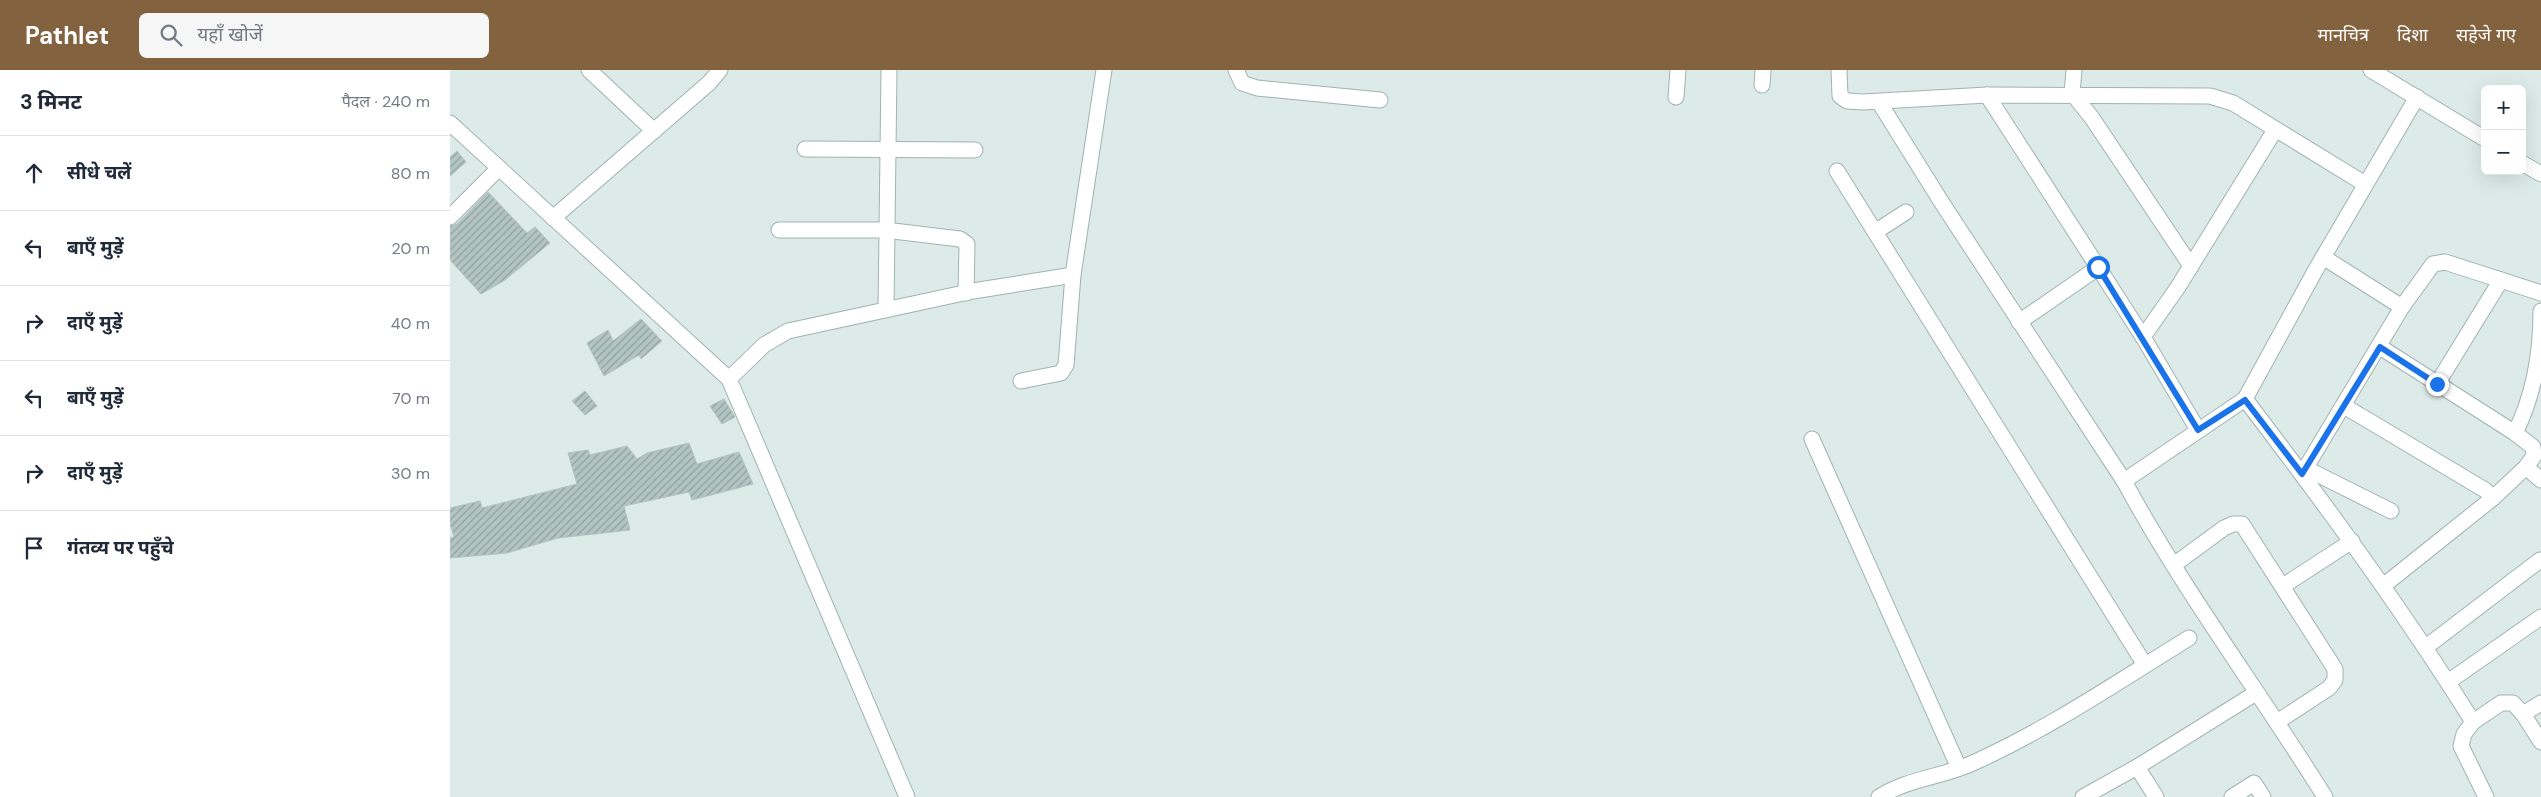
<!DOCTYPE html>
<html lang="hi">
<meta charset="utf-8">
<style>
body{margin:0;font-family:"DM Sans","Noto Sans Devanagari",sans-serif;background:#f6f6f7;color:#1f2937}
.controls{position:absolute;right:15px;top:15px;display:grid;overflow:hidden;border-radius:8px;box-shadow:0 5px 20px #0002}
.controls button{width:45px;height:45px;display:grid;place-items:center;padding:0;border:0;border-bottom:1px solid #e0e1e3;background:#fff;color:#1f2937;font:25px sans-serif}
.stop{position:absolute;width:15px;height:15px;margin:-11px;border:4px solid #1a73e8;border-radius:50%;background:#fff}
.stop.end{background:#1a73e8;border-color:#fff;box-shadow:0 1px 5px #0008}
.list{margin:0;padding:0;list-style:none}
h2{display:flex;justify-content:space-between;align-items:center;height:65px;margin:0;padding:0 20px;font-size:21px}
h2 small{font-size:16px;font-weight:400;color:#747a83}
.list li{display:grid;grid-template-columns:32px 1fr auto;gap:15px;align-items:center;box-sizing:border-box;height:75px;padding:0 20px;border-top:1px solid #e0e1e3}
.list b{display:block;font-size:19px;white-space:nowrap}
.list em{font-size:16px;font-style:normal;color:#747a83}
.icon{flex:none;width:28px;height:28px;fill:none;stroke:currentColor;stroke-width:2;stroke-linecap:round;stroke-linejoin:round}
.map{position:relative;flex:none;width:2091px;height:727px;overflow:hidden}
header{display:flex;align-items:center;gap:30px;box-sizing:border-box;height:70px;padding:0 25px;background:#83633f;color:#fff}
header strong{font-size:24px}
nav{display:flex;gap:28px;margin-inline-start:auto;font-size:18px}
.search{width:350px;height:45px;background:#f6f6f7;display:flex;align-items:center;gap:12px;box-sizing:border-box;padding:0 18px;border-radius:8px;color:#747a83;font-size:19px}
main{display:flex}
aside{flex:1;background:#fff}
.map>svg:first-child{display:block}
.building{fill:url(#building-hatch);stroke:#afc4c2}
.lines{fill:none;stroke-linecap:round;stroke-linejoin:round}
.minor-casing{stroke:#a0b2b1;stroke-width:17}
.tertiary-casing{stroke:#a0b2b1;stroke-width:17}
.minor{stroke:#fff;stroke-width:15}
.tertiary{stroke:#fff;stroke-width:15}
.route{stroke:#1a73e8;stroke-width:6}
</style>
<header>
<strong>Pathlet</strong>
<div class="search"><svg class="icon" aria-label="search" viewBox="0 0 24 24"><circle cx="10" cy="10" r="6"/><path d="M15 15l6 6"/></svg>यहाँ खोजें</div>
<nav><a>मानचित्र</a><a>दिशा</a><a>सहेजे गए</a></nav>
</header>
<main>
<aside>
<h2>3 मिनट<small>पैदल · 240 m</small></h2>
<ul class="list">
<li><svg class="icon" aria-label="ahead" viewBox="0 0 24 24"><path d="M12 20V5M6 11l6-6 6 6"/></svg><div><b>सीधे चलें</b></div><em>80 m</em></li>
<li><svg class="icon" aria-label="left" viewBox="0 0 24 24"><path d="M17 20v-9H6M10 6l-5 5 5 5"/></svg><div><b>बाएँ मुड़ें</b></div><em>20 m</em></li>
<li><svg class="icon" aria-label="right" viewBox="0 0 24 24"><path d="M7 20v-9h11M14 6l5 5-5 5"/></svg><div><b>दाएँ मुड़ें</b></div><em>40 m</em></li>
<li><svg class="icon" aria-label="left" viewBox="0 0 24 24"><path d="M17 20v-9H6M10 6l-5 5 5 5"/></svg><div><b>बाएँ मुड़ें</b></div><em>70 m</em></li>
<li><svg class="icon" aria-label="right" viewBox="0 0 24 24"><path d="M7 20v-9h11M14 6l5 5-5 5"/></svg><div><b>दाएँ मुड़ें</b></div><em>30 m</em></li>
<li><svg class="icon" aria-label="arrive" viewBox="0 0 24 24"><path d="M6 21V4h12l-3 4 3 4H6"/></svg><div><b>गंतव्य पर पहुँचे</b></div></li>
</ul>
</aside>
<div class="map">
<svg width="2091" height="727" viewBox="0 0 2091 727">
<defs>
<pattern id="building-hatch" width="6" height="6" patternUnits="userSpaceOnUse" patternTransform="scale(1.25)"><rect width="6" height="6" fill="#b2c5c2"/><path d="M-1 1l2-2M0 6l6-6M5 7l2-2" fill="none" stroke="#90a19f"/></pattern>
</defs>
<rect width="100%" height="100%" fill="#ddebe8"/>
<!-- building -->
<g class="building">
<path d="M7 81 16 92 0 106V87Z"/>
<path d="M38 122 77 163 85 157 100 173 55 210 31 224 0 190V156L7 154Z"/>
<path d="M191 249 212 271 191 289 189 285 154 306 137 273 158 260 163 271Z"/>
<path d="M135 321 147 336 135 345 122 331Z"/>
<path d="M274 329 285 347 272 354 260 336Z"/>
<path d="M239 373 247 394 289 382 303 414 242 430 239 422 174 436 180 460 108 468 57 483 0 488V468L4 467 0 454V438L30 431 32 438 127 414 118 383 138 380 140 385 177 376 187 389 197 383Z"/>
</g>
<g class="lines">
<!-- minor casing -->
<g class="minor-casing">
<g id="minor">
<path d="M139 0 204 61"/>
<path d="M786 0 792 13 807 18 930 30"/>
<path d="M1389 0 1390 26 1397 31 1413 32 1537 25 1760 26 1783 33 1915 114"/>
<path d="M1624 0 1622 23 1642 48 1741 196"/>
<path d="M1312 15 1313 0"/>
<path d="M1537 25 1693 267 1748 360"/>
<path d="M1226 27 1228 0"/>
<path d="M1429 32 1492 133 1674 411C1733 520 1809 621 1875 727"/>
<path d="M355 79 525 80"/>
<path d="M1387 101 1695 595"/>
<path d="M0 147 49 98"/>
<path d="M103 148 259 13 270 0"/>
<path d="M329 160H435L510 169 517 174 516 223"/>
<path d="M1425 162 1456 142"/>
<path d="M1873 187 1952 237"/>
<path d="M436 240 439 0"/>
<path d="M1569 252 1649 197"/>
<path d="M1693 267 1728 217 1825 60"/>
<path d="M1930 277 2065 363 2083 377 2084 386 2076 397 2043 428 1933 516"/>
<path d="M279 309 314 275 338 261 523 221 623 205 654 0"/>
<path d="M571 311 611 303 616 295 623 205"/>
<path d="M1987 314 2051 210"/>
<path d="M1795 329C1875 434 1953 540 2023 652L2014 664 2011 676 2036 727"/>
<path d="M1894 336 2035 420 2043 428"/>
<path d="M2065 363C2084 325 2091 284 2091 241"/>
<path d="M1362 369 1509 698"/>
<path d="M2076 397 2091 410"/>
<path d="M1855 398 1941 441"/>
<path d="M1852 404 1952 237 1983 194 1995 192 2091 223"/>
<path d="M1674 411 1795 329 1865 201 1967 27"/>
<path d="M1725 494 1774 458 1783 454H1792L1885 599V610L1879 618 1827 652"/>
<path d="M1833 516 1902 471"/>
<path d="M1976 577 2090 490"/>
<path d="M1998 612 2091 547"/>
<path d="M2073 644 2091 633"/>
<path d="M2023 652 2051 633H2063L2073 644 2091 672"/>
<path d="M1687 697 1706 727"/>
<path d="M1429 727C1459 708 1494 707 1525 692 1600 658 1669 611 1739 568"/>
<path d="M1633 727 1687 697 1806 623"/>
<path d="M1782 727 1804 713 1813 727"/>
</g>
</g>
<!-- tertiary casing -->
<g class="tertiary-casing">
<g id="tertiary">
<path d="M1921 0 2035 69"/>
<path d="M0 53 279 309 457 727"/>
<path d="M2072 93 2091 104"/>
</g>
</g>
<!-- minor -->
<use href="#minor" class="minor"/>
<!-- tertiary -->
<use href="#tertiary" class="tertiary"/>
</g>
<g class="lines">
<!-- route -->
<path class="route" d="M1648 197 1748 360 1795 330 1852 404 1930 277 1987 314"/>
</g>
</svg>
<div class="controls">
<button>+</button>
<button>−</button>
</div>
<div class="stop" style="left:1648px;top:197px"></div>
<div class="stop end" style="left:1987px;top:314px"></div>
</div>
</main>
